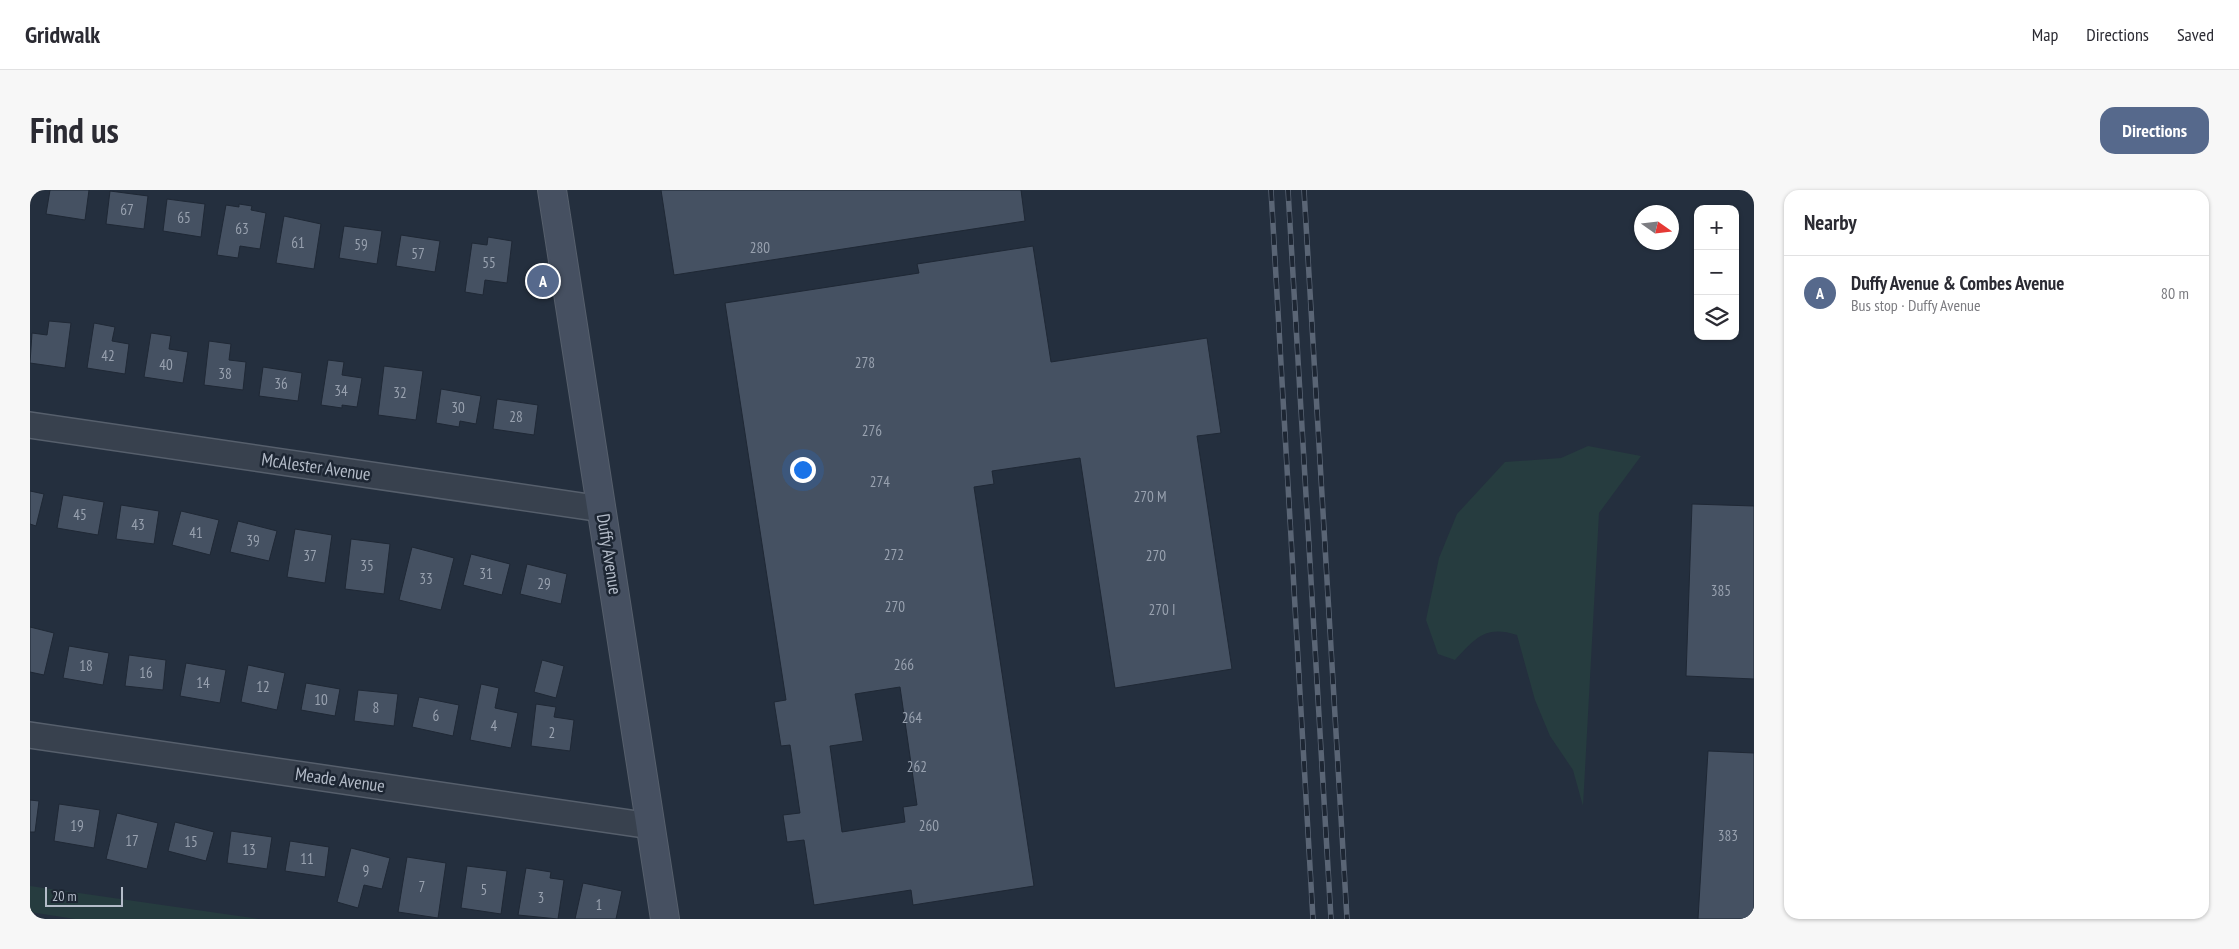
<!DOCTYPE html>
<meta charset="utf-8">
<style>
body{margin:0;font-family:"PT Sans Narrow",sans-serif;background:#f7f7f7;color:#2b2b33}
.controls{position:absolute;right:15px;top:15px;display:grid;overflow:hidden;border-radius:10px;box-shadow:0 1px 4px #0004}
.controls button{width:45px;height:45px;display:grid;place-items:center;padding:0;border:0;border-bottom:1px solid #e1e1e2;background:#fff;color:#2b2b33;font:25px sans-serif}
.compass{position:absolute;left:1604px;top:15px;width:45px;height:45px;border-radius:50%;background:#fff;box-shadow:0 1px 4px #0004;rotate:104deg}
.scale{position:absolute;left:15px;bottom:12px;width:78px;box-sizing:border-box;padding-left:5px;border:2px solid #b4bcc9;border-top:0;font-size:14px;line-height:18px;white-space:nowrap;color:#b4bcc9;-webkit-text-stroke:4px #1d2633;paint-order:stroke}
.you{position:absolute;left:772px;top:279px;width:18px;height:18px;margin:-12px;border:4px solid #fff;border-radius:50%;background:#1a73e8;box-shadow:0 0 0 8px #1a73e833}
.badge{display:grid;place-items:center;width:32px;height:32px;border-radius:50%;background:#56698c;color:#fff;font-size:16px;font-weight:700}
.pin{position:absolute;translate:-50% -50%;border:2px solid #fff;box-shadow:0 1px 5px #0006}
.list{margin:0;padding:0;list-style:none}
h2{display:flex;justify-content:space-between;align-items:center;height:65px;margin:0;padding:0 20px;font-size:21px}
h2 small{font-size:16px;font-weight:400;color:#7c7c81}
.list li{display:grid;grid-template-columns:32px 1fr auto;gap:15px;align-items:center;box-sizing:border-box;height:75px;padding:0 20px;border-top:1px solid #e1e1e2}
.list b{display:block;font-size:19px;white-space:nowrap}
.list p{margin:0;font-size:16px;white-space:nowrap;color:#7c7c81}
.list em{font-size:16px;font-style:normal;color:#7c7c81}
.icon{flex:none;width:28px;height:28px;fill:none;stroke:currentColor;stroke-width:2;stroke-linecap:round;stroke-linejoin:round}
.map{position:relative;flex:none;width:1724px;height:729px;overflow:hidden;border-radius:15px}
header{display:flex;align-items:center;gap:30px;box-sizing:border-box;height:70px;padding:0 25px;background:#fff;border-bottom:1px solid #e1e1e2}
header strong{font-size:24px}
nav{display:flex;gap:28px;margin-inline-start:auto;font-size:18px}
.intro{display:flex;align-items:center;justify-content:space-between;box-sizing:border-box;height:120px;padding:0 30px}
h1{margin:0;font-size:35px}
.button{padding:12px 22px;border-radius:15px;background:#56698c;color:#fff;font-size:18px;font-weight:700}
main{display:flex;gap:30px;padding:0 30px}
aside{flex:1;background:#fff;border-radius:15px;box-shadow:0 1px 4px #0004}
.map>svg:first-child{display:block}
.green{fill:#263c3f}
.building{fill:#455162;stroke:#1f2835;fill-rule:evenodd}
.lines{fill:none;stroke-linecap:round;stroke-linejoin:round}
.street-casing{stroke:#565f6c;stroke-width:28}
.secondary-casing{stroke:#565f6c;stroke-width:30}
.street{stroke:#38414e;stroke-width:25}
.secondary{stroke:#465061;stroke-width:28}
.rail-casing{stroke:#5a6575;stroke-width:5.5}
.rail{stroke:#1d2633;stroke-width:4;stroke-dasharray:11;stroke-linecap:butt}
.labels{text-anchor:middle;stroke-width:5;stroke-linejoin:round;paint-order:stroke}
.number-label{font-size:15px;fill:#98a1af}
.street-label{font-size:18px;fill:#b4bcc9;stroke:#1d2633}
</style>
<header>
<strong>Gridwalk</strong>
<nav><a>Map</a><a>Directions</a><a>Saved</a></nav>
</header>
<div class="intro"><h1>Find us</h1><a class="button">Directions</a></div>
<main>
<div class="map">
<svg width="1724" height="729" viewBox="0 0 1724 729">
<rect width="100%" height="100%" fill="#242f3e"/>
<!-- green -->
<g class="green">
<path d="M1558 256 1611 266 1569 323 1553 616 1543 580 1520 546 1505 510 1487 445C1455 435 1446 448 1425 470L1408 464 1396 430 1409 368 1427 324 1475 272 1531 268Z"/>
<path d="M0 696 229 729H45L0 722Z"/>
</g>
<!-- building -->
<g class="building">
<path d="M20 0H59L55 30 16 24Z"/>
<path d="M631 0H991L995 31 644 85Z"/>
<path d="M80 1 118 6 114 39 76 34Z"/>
<path d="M137 9 175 14 171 47 133 41Z"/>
<path d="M209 14 222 16 221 20 236 23 230 59 210 56 208 68 187 65 196 15 209 17Z"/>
<path d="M254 26 291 34 284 79 246 73Z"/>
<path d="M314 36 352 41 347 74 309 68Z"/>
<path d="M371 45 410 51 405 82 366 76Z"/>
<path d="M458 47 482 51 477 93 455 90 453 105 435 102 442 53 457 55Z"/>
<path d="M1003 56 1021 172 1177 148 1191 243 1167 246 1202 479 1085 498 1050 268 962 281 964 294 944 297 1004 696 883 715 881 700 784 715 774 650 757 652 753 625 770 623 760 555 751 556 744 512 756 510 695 113 889 83 887 74ZM870 497 887 615 873 617 875 632 812 642 800 556 833 551 825 504Z"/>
<path d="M19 131 41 133 35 178 0 173 2 143 17 145Z"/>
<path d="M64 133 85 137 82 151 99 154 95 184 57 178Z"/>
<path d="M121 143 141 146 139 159 158 162 153 193 114 187Z"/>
<path d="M179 151 201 154 199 170 216 172 213 200 174 195Z"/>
<path d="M298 170 314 172 312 185 332 188 327 217 312 215V218L291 215Z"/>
<path d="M354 176 393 181 386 230 348 225Z"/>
<path d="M233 177 272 183 268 211 229 206Z"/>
<path d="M411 199 451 206 446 234 430 231 429 237 406 233Z"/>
<path d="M467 209 508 215 504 245 463 239Z"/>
<path d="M0 301 14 304 6 336 0 334Z"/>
<path d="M33 305 74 312 68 345 27 338Z"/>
<path d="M1662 314 1724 316V489L1656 486Z"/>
<path d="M91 315 129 321 124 354 86 349Z"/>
<path d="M151 321 189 330 180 365 142 355Z"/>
<path d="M208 331 247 341 239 371 200 362Z"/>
<path d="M265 339 302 345 295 393 257 387Z"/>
<path d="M321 349 360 354 354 404 315 399Z"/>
<path d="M382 357 424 368 411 420 369 410Z"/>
<path d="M441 364 480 374 472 405 433 395Z"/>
<path d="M497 374 537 384 531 414 490 404Z"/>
<path d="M0 437 24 443 14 485 0 482Z"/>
<path d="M39 456 79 463 73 495 33 488Z"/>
<path d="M99 465 136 470 133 500 95 496Z"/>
<path d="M512 470 534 476 526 508 504 502Z"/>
<path d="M156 473 196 480 190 513 150 506Z"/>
<path d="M218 475 255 483 247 520 211 512Z"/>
<path d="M276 493 310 499 305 526 271 520Z"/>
<path d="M451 494 469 498 465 518 488 523 481 558 440 550Z"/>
<path d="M328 500 368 504 364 536 324 531Z"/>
<path d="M389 507 429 515 423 546 382 537Z"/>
<path d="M506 514 526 517 524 527 544 530 540 561 501 556Z"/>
<path d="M1678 561 1724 563V729H1668Z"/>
<path d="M0 610 9 611 5 642H0Z"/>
<path d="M29 614 70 620 64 658 24 651Z"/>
<path d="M87 623 128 633 117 679 76 669Z"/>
<path d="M145 632 184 642 176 671 138 661Z"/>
<path d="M201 641 242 647 237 679 197 673Z"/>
<path d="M260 651 299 657 295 687 255 681Z"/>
<path d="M321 658 360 668 352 699 334 695 328 718 307 712Z"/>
<path d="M377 667 416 673 408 728 368 722Z"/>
<path d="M437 676 477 681 471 724 431 718Z"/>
<path d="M496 678 521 682 520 688 534 690 528 729 488 725Z"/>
<path d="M553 693 592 701 586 729H545Z"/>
</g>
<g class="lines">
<!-- street casing -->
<g class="street-casing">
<g id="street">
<path d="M0 235 572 319"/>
<path d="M0 545 621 636"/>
</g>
</g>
<!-- secondary casing -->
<g class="secondary-casing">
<path id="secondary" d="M522 0 635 729"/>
</g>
<!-- street -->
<use href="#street" class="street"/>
<!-- secondary -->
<use href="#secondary" class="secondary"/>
<!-- rail casing -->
<g class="rail-casing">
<g id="rail">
<path d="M1241 0 1283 729"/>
<path d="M1258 0 1301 729"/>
<path d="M1274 0 1317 729"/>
</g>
</g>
<!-- rail -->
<use href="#rail" class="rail"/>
</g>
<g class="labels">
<!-- number labels -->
<g class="number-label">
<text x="97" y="25">67</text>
<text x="154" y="33">65</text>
<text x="212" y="44">63</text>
<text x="268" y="58">61</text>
<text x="331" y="60">59</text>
<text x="730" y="63">280</text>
<text x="388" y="69">57</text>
<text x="459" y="78">55</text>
<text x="78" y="171">42</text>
<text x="835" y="178">278</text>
<text x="136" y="180">40</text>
<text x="195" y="189">38</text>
<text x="251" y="199">36</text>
<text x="311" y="206">34</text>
<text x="370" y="208">32</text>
<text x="428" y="223">30</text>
<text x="486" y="232">28</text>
<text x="842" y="246">276</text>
<text x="850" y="297">274</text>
<text x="1120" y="312">270 M</text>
<text x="50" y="330">45</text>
<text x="108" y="340">43</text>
<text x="166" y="348">41</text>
<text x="223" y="356">39</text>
<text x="864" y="370">272</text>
<text x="280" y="371">37</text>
<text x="1126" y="371">270</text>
<text x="337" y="381">35</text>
<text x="456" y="389">31</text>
<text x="396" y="394">33</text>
<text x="514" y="399">29</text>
<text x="1691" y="406">385</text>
<text x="865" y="422">270</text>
<text x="1132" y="425">270 I</text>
<text x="874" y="480">266</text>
<text x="56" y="481">18</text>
<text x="116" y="488">16</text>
<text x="173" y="498">14</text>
<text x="233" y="502">12</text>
<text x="291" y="515">10</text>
<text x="346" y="523">8</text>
<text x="406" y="531">6</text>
<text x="882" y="533">264</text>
<text x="464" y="541">4</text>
<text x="522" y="548">2</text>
<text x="887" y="582">262</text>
<text x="47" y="641">19</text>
<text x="899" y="641">260</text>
<text x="1698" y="651">383</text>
<text x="102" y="656">17</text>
<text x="161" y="657">15</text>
<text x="219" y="665">13</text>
<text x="277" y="674">11</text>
<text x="336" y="686">9</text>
<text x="392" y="702">7</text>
<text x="454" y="705">5</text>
<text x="511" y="713">3</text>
<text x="569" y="720">1</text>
</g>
<!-- street labels -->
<g class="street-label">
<text transform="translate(286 277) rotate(8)" y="6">McAlester Avenue</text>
<text transform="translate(579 364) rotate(81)" y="6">Duffy Avenue</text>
<text transform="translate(310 590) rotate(8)" y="6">Meade Avenue</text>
</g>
</g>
</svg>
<div class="controls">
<button>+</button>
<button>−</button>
<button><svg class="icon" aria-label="layers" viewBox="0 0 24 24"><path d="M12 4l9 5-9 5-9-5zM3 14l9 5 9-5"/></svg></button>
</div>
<svg class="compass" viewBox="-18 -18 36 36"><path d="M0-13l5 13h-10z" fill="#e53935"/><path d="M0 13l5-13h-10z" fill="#7c7c81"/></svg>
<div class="scale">20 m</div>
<div class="you"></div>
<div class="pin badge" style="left:513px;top:91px">A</div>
</div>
<aside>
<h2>Nearby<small></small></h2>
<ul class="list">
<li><span class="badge">A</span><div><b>Duffy Avenue &amp; Combes Avenue</b><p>Bus stop · Duffy Avenue</p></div><em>80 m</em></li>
</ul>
</aside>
</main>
